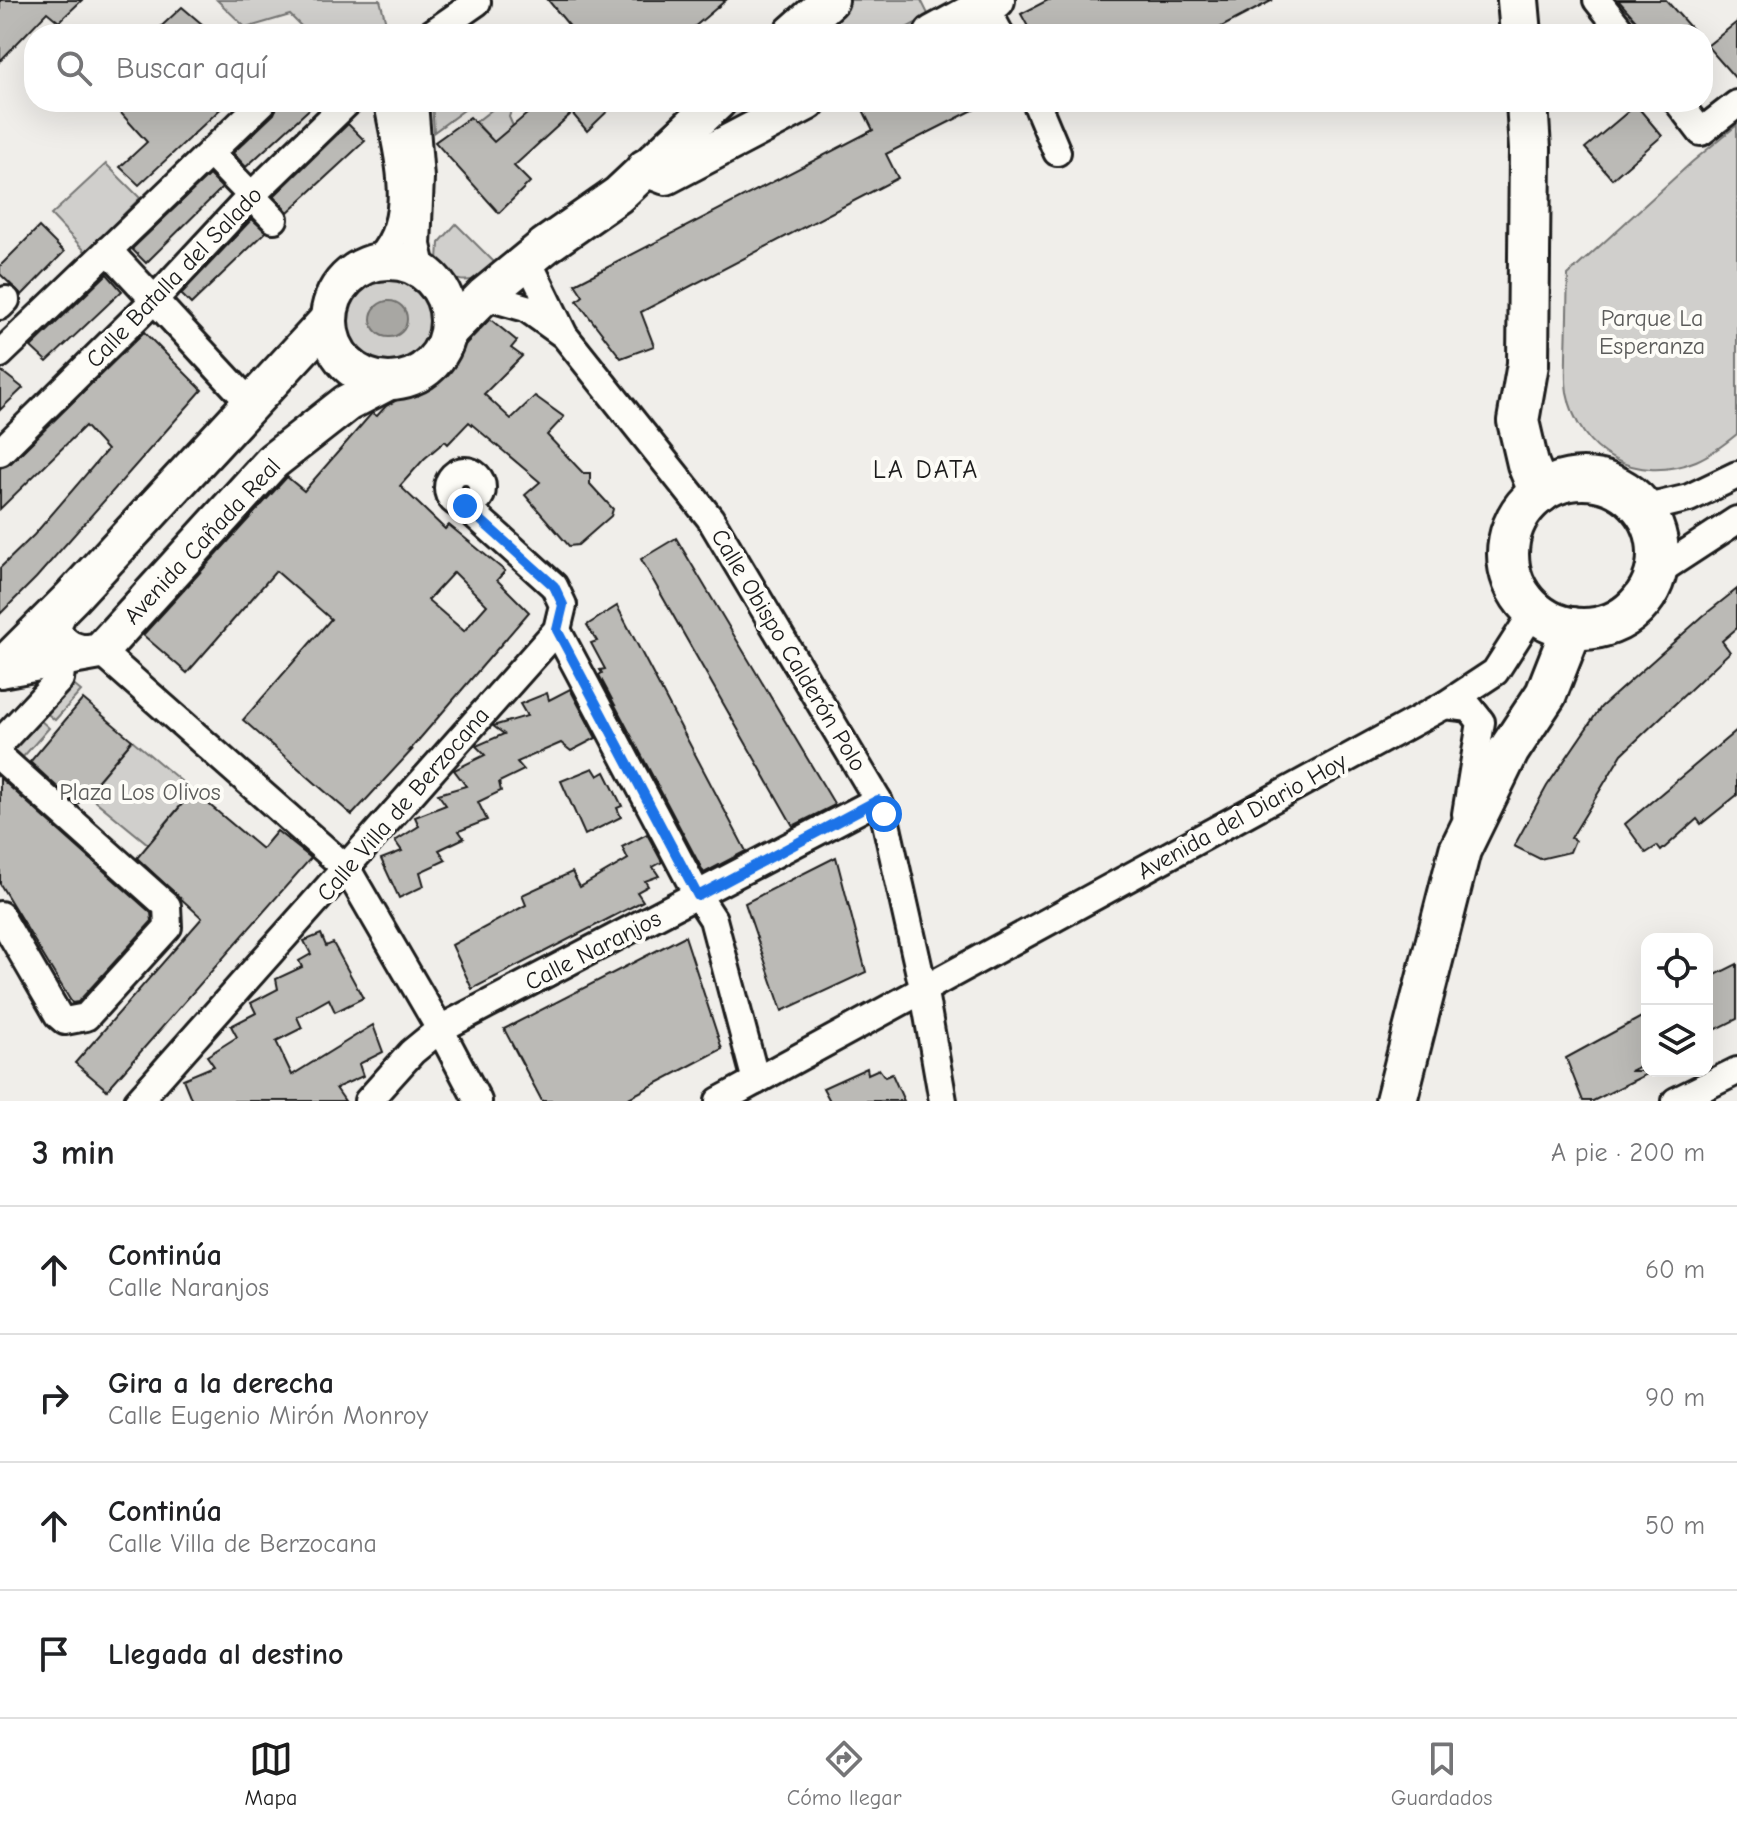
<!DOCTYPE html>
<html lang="es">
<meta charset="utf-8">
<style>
body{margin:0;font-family:"Comic Neue",sans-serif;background:#f2f2f2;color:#202124}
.controls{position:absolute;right:24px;bottom:24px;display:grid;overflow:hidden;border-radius:16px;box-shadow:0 8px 32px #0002}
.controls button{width:72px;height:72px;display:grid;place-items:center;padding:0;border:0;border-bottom:2px solid #e0e0e0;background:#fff;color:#202124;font:40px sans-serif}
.stop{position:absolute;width:24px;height:24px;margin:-18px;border:6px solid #1a73e8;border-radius:50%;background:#fff}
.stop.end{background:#1a73e8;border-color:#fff;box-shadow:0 2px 8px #0008}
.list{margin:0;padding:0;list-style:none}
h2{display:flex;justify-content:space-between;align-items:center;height:104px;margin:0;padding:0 32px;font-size:34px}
h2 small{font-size:26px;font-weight:400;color:#757577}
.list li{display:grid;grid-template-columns:52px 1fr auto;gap:24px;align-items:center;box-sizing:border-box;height:128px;padding:0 32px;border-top:2px solid #e0e0e0}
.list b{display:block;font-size:30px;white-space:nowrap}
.list p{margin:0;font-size:26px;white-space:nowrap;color:#757577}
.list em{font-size:26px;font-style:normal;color:#757577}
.icon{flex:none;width:44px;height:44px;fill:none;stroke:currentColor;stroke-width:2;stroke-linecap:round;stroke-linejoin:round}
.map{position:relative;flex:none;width:1737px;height:1101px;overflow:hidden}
.search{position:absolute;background:#fff;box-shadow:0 8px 32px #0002;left:24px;right:24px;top:24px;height:88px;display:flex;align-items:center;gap:20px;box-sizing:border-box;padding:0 28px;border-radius:32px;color:#757577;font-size:30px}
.sheet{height:616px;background:#fff}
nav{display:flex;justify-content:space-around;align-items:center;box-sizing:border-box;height:112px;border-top:2px solid #e0e0e0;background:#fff;font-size:22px;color:#757577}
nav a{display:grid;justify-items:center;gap:4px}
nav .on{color:#1c1c1c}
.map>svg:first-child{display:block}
.green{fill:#d0cfcc;stroke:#767674;stroke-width:2}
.water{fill:#a8a7a3;stroke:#706f6d;stroke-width:2}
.building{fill:#bbbab6;stroke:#1c1c1c;stroke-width:2;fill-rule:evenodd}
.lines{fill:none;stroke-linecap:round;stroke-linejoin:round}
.street-casing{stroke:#1c1c1c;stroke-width:32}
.secondary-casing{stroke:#1c1c1c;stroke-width:42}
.primary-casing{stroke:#1c1c1c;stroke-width:46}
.street{stroke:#fdfcf7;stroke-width:26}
.secondary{stroke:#fdfcf7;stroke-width:36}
.primary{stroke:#fdfcf7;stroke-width:40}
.route{stroke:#1a73e8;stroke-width:10}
.labels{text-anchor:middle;stroke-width:8;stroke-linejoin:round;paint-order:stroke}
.street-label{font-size:24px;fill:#1c1c1c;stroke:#fdfcf7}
.park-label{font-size:24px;fill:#5b5b5a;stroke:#fdfcf7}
.neighbourhood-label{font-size:26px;letter-spacing:2px;fill:#1c1c1c;stroke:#fdfcf7}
</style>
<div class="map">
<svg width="1737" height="1101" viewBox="0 0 1737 1101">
<rect width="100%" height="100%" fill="#f0eeea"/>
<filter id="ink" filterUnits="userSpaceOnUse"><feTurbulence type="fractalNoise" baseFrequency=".0125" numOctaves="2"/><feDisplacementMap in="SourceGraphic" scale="16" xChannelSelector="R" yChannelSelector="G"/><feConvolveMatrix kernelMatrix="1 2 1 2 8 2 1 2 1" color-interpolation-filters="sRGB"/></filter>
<g filter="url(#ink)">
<!-- green -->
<g class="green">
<path d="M217 0H380L389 34H309L290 15 246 28Z"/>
<path d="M845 0H921L929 16 895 34H809Z"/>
<path d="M432 102H475L434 132Z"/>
<path d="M502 102H511L513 105 509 117 513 126 494 142 476 122Z"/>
<path d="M736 102H769L691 144Z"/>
<path d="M1737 125V434C1726 443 1710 455 1696 461 1637 485 1579 455 1567 392 1565 380 1566 367 1566 355 1567 328 1567 302 1568 275L1692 162Z"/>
<path d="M106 164 140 198 86 252 51 215Z"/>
<path d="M456 224 498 266C486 276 466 287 451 276 446 273 442 265 438 261L439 243Z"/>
<circle cx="390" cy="320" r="48"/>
<path d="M70 682 81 691 55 720 44 711Z"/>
<path d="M39 719 49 728 23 757 13 748Z"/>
<path d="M132 740 193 791 148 844 87 794Z"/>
</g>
<!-- water -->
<circle class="water" cx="389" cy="319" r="18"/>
<!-- building -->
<g class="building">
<path d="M0 0H82L59 22 47 12 0 61Z"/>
<path d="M548 0H726L686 34H576Z"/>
<path d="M1048 0H1273L1208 34H1032L1021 14Z"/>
<path d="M1618 0H1666L1696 34H1648Z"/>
<path d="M182 7 202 24 191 34H153Z"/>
<path d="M1737 22V80L1707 46Z"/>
<path d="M111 102H228L139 185 120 167 147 142Z"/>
<path d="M279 102H317L246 167 233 153 274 114Z"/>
<path d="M541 102H617L587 131 572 113 514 166 530 182 499 213 435 142 470 117 494 142Z"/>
<path d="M875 102H989L886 154 898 178 641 312 654 346 621 358 577 301 583 296 575 284 873 130 862 108Z"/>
<path d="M1636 105 1662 136 1612 179 1585 148Z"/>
<path d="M348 124 365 141 288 212 274 196Z"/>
<path d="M209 175 222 188 146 263 132 249Z"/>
<path d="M252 219 266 232 191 304 181 294Z"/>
<path d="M39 227 64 252 22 295 0 274V266Z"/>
<path d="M107 274 122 291 47 362 31 347Z"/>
<path d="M490 319 517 341 511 348 522 356 484 394 511 419 535 396 564 417 547 435 583 473H590V484L613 509 611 516 578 545 569 546 525 495 540 482 469 422 448 444 445 441 424 459 400 486 445 529 449 525 505 571 497 580 529 612 410 750 413 749 352 815 243 720 331 619 276 571 187 673 143 635 287 477 304 491 372 413 377 416 386 406 397 400 406 389 446 360 454 350 465 345ZM454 572 487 605 464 631 428 600Z"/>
<path d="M144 332 202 390 36 578 0 614V568L34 535 107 450 85 426 0 509V468L11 463Z"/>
<path d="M0 370 23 388 0 410Z"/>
<path d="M676 538 835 805 793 826 641 559Z"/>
<path d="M1737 589V628L1722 641 1730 652 1622 754 1571 838 1575 840 1570 852 1540 859 1514 846 1547 786 1601 707 1703 616Z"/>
<path d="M617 606 746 851 704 873 599 675 602 673 600 670 605 669 591 643 597 641 587 625Z"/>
<path d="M570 689 596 738 571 751 561 743 517 762 524 770 499 782 501 791 478 802 487 820 459 831 464 838 439 850 446 860 420 872 424 886 399 898 381 859 402 851 395 841 419 826 415 817 446 805 438 794 466 786 454 770 485 755 476 746 504 734 493 726 527 716 520 704 547 693 549 700Z"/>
<path d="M83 699 132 740 77 805 30 762Z"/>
<path d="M1737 730V795L1701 824 1697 819 1661 851 1657 846 1646 853 1625 824Z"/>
<path d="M593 768 598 776 605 772 622 806 617 808 621 817 585 835 561 781Z"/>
<path d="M0 778 151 913 152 921 78 1002 72 1003 0 884Z"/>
<path d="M193 791 262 849 277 831 311 858 107 1090 75 1063 202 918 137 858Z"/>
<path d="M647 834 662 862 653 867 659 876 645 881 648 886 637 892 643 901 472 989 452 945 526 905 522 895 572 872 580 887 628 859 622 847Z"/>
<path d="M836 857 866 972 782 1011 745 903Z"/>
<path d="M321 934 326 946 333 943 363 998 335 1012 329 999 297 1017 302 1028 276 1041 292 1075 373 1025 383 1052 359 1064 363 1076 336 1088 345 1101H192L183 1079 214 1066 207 1056 237 1037 231 1026 256 1013 251 1003 278 989 276 979 302 967 299 961 311 954 304 941Z"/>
<path d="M685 936 722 1049 623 1101H542L504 1029Z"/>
<path d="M1737 964V1019L1707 1034V979Z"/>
<path d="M1647 1014V1063L1630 1071H1653L1593 1101H1583L1566 1058Z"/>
<path d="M867 1068 868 1074 879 1069 885 1077 892 1074 904 1101H830L823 1088Z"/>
</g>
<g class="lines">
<!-- street casing -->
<g class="street-casing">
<g id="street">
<path d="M1597 0 1624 34"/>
<path d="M985 6 1000 34"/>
<path d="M431 34 477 2"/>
<path d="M414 102 420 178 417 245 423 271"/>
<path d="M1036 102 1057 152"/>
<path d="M1678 102 1701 132 1737 104"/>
<path d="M210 153 274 219"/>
<path d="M108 250 250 403"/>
<path d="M528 261 564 335 710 518 878 800 884 814 924 992 943 1101"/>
<path d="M374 263C420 222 397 156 388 102"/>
<path d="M484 296 526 308 561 333"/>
<path d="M0 306 6 300"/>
<path d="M0 354 263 102"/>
<path d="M0 452 154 300 250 197 348 102"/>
<circle cx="465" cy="488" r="17"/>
<path d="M1643 509 1689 498 1737 475"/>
<path d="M1656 573 1737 520"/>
<path d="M68 604 57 626C64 648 80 648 100 651L347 869 440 1029 478 1101"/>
<path d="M557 630 698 896 713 919 756 1081"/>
<path d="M1445 705 1470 708 1481 722 1466 814"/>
<path d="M0 743 60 679 61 671 56 664 41 662"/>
<path d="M0 757 167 906 168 927 86 1017 65 1021 58 1015 0 915"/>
<path d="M138 1101 557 630 563 605 554 586 465 506"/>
<path d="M368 1101 412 1052 440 1029 878 800"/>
<path d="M719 1101 1445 705 1495 672 1534 611"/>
<path d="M1676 1101 1737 1071"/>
</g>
</g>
<!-- secondary casing -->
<g class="secondary-casing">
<g id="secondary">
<path d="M792 34 830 0"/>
<path d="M933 34 996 0"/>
<path d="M645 168 666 176 807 102"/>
<circle cx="389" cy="321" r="60"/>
<path d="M450 330 484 296 545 246 618 195 717 102"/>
<path d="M0 669 100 651 273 461 347 403 387 382"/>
<path d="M0 669 72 597 329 319"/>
</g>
</g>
<!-- primary casing -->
<g class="primary-casing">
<g id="primary">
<path d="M1518 0 1521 34"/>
<path d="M1527 102 1530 149 1528 364 1518 421 1528 464 1540 493"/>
<circle cx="1583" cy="554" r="75"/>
<path d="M1396 1101 1460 850 1509 750 1546 694 1572 628"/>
</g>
</g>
<!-- street -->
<use href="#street" class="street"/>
<!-- secondary -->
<use href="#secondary" class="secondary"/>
<!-- primary -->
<use href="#primary" class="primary"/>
</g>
</g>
<g class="lines" filter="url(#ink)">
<!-- route -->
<path class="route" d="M465 506 554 586 563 605 557 630 698 896 878 800 884 814"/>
</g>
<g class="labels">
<!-- street labels -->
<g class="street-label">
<text transform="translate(174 277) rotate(-46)" y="8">Calle Batalla del Salado</text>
<text transform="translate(202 541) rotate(-47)" y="8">Avenida Cañada Real</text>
<text transform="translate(789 650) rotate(59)" y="8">Calle Obispo Calderón Polo</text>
<text transform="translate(403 804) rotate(-49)" y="8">Calle Villa de Berzocana</text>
<text transform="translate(1242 816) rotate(-29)" y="8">Avenida del Diario Hoy</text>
<text transform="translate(593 950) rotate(-27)" y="8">Calle Naranjos</text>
</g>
<!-- park labels -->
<g class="park-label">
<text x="1652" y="326">Parque La<tspan x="1652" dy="28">Esperanza</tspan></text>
<text x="140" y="800">Plaza Los Olivos</text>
</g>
<!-- neighbourhood labels -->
<g class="neighbourhood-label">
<text x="926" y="478">LA DATA</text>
</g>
</g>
</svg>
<div class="controls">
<button><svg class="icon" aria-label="locate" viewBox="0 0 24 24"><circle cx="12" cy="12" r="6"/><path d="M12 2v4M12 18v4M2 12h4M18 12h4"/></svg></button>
<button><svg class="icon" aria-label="layers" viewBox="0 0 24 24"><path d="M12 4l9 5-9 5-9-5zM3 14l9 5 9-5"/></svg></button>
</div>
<div class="stop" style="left:884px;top:814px"></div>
<div class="stop end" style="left:465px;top:506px"></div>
<div class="search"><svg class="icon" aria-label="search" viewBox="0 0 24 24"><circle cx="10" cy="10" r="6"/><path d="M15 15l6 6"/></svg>Buscar aquí</div>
</div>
<section class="sheet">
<h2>3 min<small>A pie · 200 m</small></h2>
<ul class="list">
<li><svg class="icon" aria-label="ahead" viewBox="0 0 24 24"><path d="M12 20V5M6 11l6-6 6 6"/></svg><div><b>Continúa</b><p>Calle Naranjos</p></div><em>60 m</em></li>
<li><svg class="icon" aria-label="right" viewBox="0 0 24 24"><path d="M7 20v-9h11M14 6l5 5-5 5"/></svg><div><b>Gira a la derecha</b><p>Calle Eugenio Mirón Monroy</p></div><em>90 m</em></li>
<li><svg class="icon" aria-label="ahead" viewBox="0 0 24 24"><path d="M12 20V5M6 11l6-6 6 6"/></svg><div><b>Continúa</b><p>Calle Villa de Berzocana</p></div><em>50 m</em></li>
<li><svg class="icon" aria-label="arrive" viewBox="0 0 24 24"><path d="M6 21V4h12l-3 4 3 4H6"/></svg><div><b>Llegada al destino</b></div></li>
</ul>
</section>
<nav>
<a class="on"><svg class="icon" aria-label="map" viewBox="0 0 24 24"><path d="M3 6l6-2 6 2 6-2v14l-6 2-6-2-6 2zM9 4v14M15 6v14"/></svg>Mapa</a>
<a><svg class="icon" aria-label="directions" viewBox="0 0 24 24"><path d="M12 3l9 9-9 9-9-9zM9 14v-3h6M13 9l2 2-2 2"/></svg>Cómo llegar</a>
<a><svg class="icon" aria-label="saved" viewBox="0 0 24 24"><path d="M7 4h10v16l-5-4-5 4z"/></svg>Guardados</a>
</nav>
